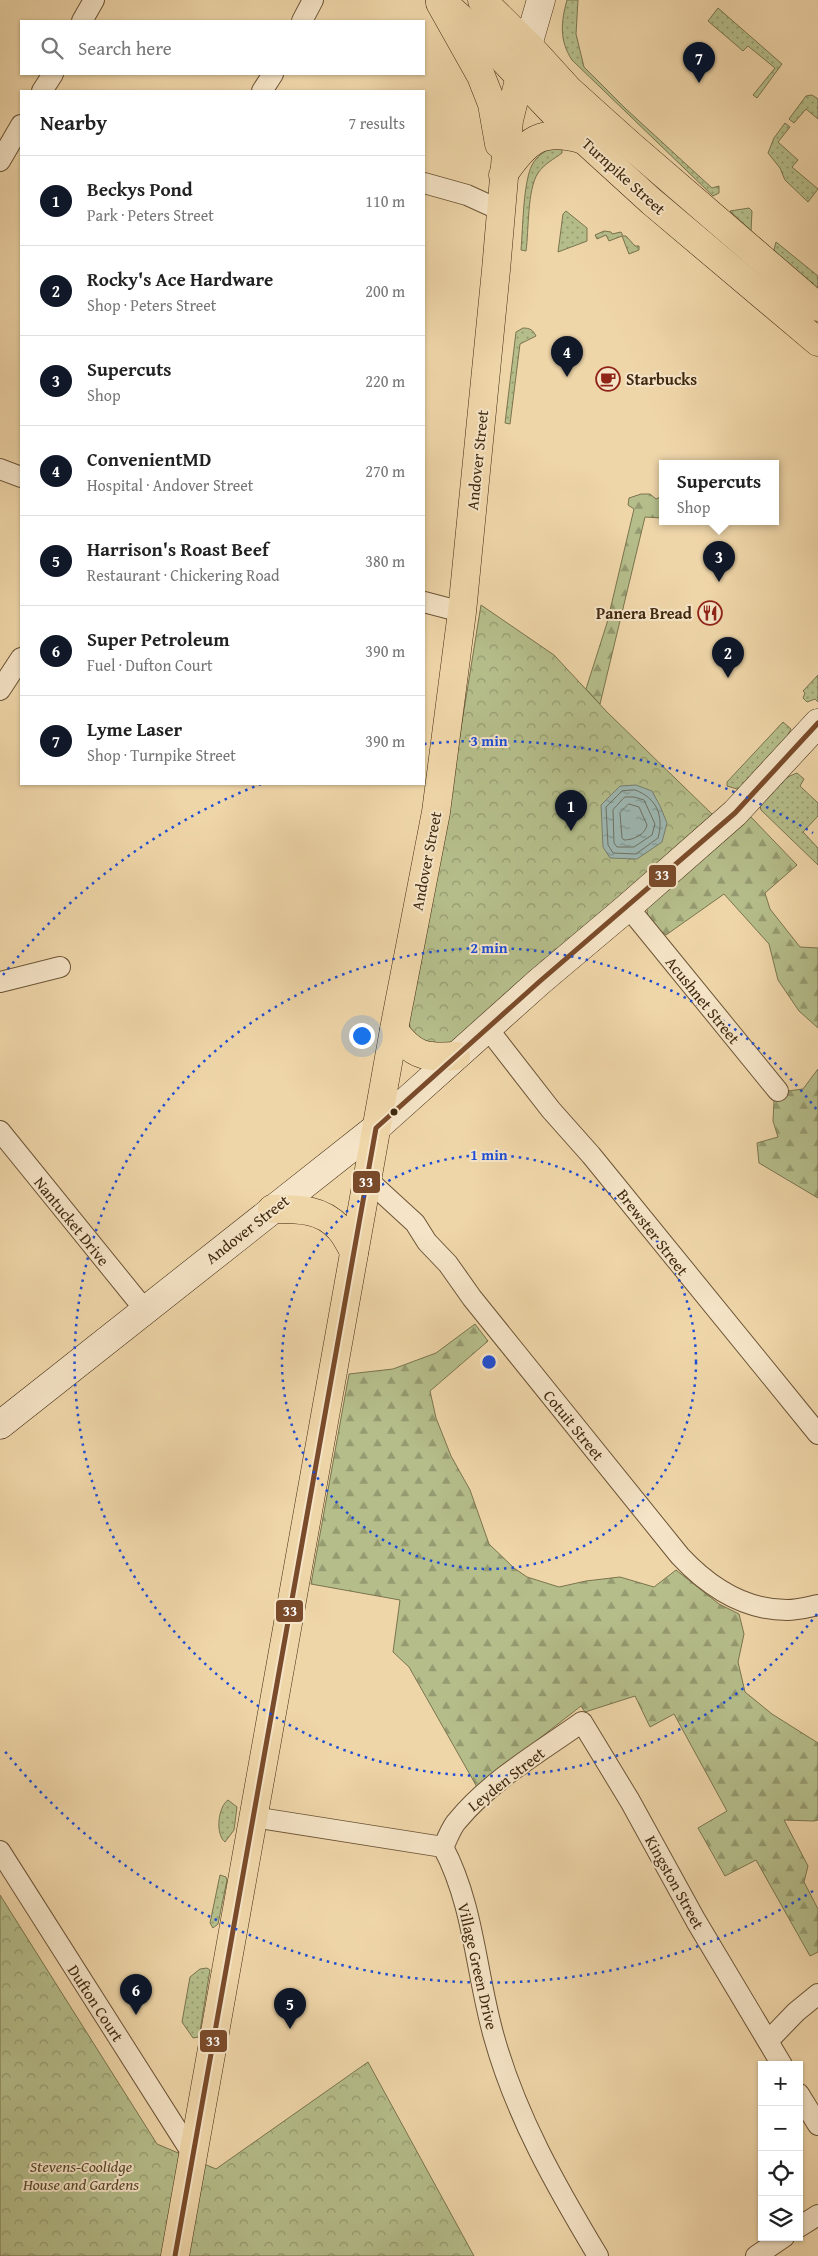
<!DOCTYPE html>
<meta charset="utf-8">
<style>
body{margin:0;font-family:"Gentium Book Plus",serif;background:#f6f6f6;color:#222}
.controls{position:absolute;right:15px;bottom:15px;display:grid;overflow:hidden;border-radius:0px;box-shadow:0 1px 4px #0004}
.controls button{width:45px;height:45px;display:grid;place-items:center;padding:0;border:0;border-bottom:1px solid #e0e0e0;background:#fff;color:#222;font:25px sans-serif}
.you{position:absolute;left:361px;top:1035px;width:18px;height:18px;margin:-12px;border:4px solid #fff;border-radius:50%;background:#1a73e8;box-shadow:0 0 0 8px #1a73e833}
.badge{display:grid;place-items:center;width:32px;height:32px;border-radius:50%;background:#111827;color:#fff;font-size:16px;font-weight:700}
.pin{position:absolute;translate:-50% -41px;filter:drop-shadow(0 1px 2px #0008)}
.pin::after{content:'';position:absolute;top:26px;width:18px;height:15px;background:inherit;clip-path:polygon(0 0,100% 0,50% 100%)}
.popup{position:absolute;left:659px;top:460px;width:120px;height:65px;box-sizing:border-box;display:grid;place-content:center;border-radius:0px;background:#fff;filter:drop-shadow(0 1px 4px #0005);font-size:16px;white-space:nowrap;color:#767676}
.popup b{font-size:19px;color:#222}
.popup::after{content:'';position:absolute;left:50%;top:100%;margin-left:-10px;border:10px solid transparent;border-top-color:#fff}
.list{margin:0;padding:0;list-style:none}
h2{display:flex;justify-content:space-between;align-items:center;height:65px;margin:0;padding:0 20px;font-size:21px}
h2 small{font-size:16px;font-weight:400;color:#767676}
.list li{display:grid;grid-template-columns:32px 1fr auto;gap:15px;align-items:center;box-sizing:border-box;height:90px;padding:0 20px;border-top:1px solid #e0e0e0}
.list b{display:block;font-size:19px;white-space:nowrap}
.list p{margin:0;font-size:16px;white-space:nowrap;color:#767676}
.list em{font-size:16px;font-style:normal;color:#767676}
.icon{flex:none;width:28px;height:28px;fill:none;stroke:currentColor;stroke-width:2;stroke-linecap:round;stroke-linejoin:round}
.map{position:relative;flex:none;width:818px;height:2256px;overflow:hidden}
.search{position:absolute;background:#fff;box-shadow:0 1px 4px #0004;left:20px;top:20px;width:405px;height:55px;display:flex;align-items:center;gap:12px;box-sizing:border-box;padding:0 18px;border-radius:0px;color:#767676;font-size:19px}
.panel{position:absolute;background:#fff;box-shadow:0 1px 4px #0004;left:20px;top:90px;width:405px;height:695px;border-radius:0px}
.map>svg:first-child{display:block}
.grass{fill:url(#grass-dots);stroke:#7a744e}
.forest{fill:url(#forest-firs);stroke:#7a744e}
.park{fill:url(#park-crowns);stroke:#7a744e}
.water{fill:url(#water-ripples);stroke:#787e71}
.lines{fill:none;stroke-linecap:round;stroke-linejoin:round}
.shore{stroke:#6e7061;stroke-width:1}
.street-casing{stroke:#6c5436;stroke-width:22}
.secondary-casing{stroke:#402910;stroke-width:29}
.primary-casing{stroke:#402910;stroke-width:29}
.highway-casing{stroke:#402910;stroke-width:29}
.street{stroke:#f5e4c7;stroke-width:20}
.secondary{stroke:#f5e4c7;stroke-width:28}
.primary{stroke:#efd6a9;stroke-width:28}
.highway{stroke:#efd6a9;stroke-width:28}
.bus-1-casing{stroke:#f5e4c7;stroke-width:9}
.bus-1{stroke:#7a4b2a;stroke-width:5}
.ring{fill:none;stroke:#1d4ed8;stroke-width:2.5;stroke-dasharray:2.5 5}
.bus-dot{fill:#402910;stroke:#f5e4c7;stroke-width:2}
.labels{text-anchor:middle;stroke-width:4;stroke-linejoin:round;paint-order:stroke}
.street-label{font-size:16px;fill:#402910;stroke:#f5e4c7}
.poi-label{font-size:16px;font-weight:bold;fill:#402910;stroke:#f5e4c7;text-anchor:start}
.park-label{font-size:16px;font-style:italic;fill:#574729;stroke:#f5e4c7}
.centre{fill:#1d4ed8;stroke:#f5e4c7;stroke-width:2.5}
.ring-label{font-size:15px;text-anchor:middle;font-weight:bold;fill:#1d4ed8;stroke:#f5e4c7;stroke-width:4;stroke-linejoin:round;paint-order:stroke}
.line-badge{stroke:#f5e4c7;stroke-width:2}
.badge-label{font-size:14px;text-anchor:middle;font-weight:bold;fill:#fff}
</style>
<div class="map">
<svg width="818" height="2256" viewBox="0 0 818 2256">
<defs>
<pattern id="grass-dots" width="8" height="8" patternUnits="userSpaceOnUse" patternTransform="scale(1.25)"><rect width="8" height="8" fill="#b5be8b"/><path d="M2 2h.1M6 6h.1" fill="none" stroke="#959a70" stroke-width="1.8" stroke-linecap="round"/></pattern>
<pattern id="forest-firs" width="22" height="20" patternUnits="userSpaceOnUse" patternTransform="scale(1.25)"><rect width="22" height="20" fill="#b5be8b"/><path d="M5 1l3.5 6h-7zM16 11l3.5 6h-7z" fill="#959a70"/></pattern>
<pattern id="park-crowns" width="20" height="18" patternUnits="userSpaceOnUse" patternTransform="scale(1.25)"><rect width="20" height="18" fill="#b5be8b"/><path d="M2 6a3 3 0 1 1 6 0M12 15a3 3 0 1 1 6 0" fill="none" stroke="#959a70"/></pattern>
<pattern id="water-ripples" width="26" height="14" patternUnits="userSpaceOnUse" patternTransform="scale(1.25)"><rect width="26" height="14" fill="#9db7b2"/><path d="M2 4q2-2 4 0t4 0M15 11q2-2 4 0t4 0" fill="none" stroke="#81958f"/></pattern>
</defs>
<rect width="100%" height="100%" fill="#efd6a9"/>
<filter id="stains"><feTurbulence type="fractalNoise" baseFrequency=".004" numOctaves="4"/><feColorMatrix values="0 0 0 0 .2 0 0 0 0 .09 0 0 0 0 .02 0 0 0 .5 -.17"/></filter>
<radialGradient id="worn" r=".72"><stop offset=".6" stop-color="#630" stop-opacity="0"/><stop offset="1" stop-color="#630" stop-opacity=".3"/></radialGradient>
<!-- grass -->
<g class="grass">
<path d="M567 0H578L576 34 584 67 626 109 712 188 719 186V193L713 196 572 60C559 40 561 22 567 0Z"/>
<path d="M718 8 782 64 757 98 753 95 775 68 748 46 743 51 708 21Z"/>
<path d="M812 95 818 99V119L806 109 794 123 789 119 806 96Z"/>
<path d="M785 123 790 127 778 142 798 160 792 167 818 189 808 202 785 180 780 168 768 153 774 138Z"/>
<path d="M553 148 562 150V153C554 159 544 164 538 173 527 190 529 230 526 251L521 250C523 228 523 183 532 165 537 156 544 151 553 148Z"/>
<path d="M749 208 752 211 751 231 730 211Z"/>
<path d="M566 211 587 228V241L558 252 563 214Z"/>
<path d="M604 231 611 232 612 234 621 232 623 236H626L635 246H639V250L629 254 622 236 609 241 606 235 597 239 595 235Z"/>
<path d="M776 242 818 276V289L776 253 774 250Z"/>
<path d="M523 328C530 328 533 330 536 336L520 344 510 424 505 423 516 332Z"/>
<path d="M818 675V702L815 699 807 702 803 698 805 693 803 691Z"/>
<path d="M783 722 791 729 783 744 745 786 737 789 727 786V782Z"/>
<path d="M797 773 804 779 800 786 818 803V816L803 832 818 848V865L761 810 760 806 785 778Z"/>
<path d="M228 1800 237 1807 234 1830 225 1842C215 1834 218 1807 228 1800Z"/>
<path d="M220 1875 226 1877 227 1880 218 1924 213 1928 210 1923Z"/>
<path d="M207 1968 210 1970 199 2037 193 2038 182 2022 190 1977 200 1969Z"/>
</g>
<!-- forest -->
<g class="forest">
<path d="M641 494H650L656 499 663 496V518L645 517 600 704 586 689 607 623 634 509 628 505 629 498Z"/>
<path d="M750 816 797 865 765 893 770 909 800 947 818 948V1028L799 1011 778 980 769 944 724 894 666 935C649 921 644 919 649 896Z"/>
<path d="M818 1069V1198L759 1163 757 1143 778 1137 773 1121 774 1101 788 1091 803 1089Z"/>
<path d="M475 1324 488 1341 430 1391 436 1418 451 1456 470 1490 489 1544 514 1568 527 1577 559 1587 586 1581 620 1577 654 1587 676 1570 719 1604 739 1614 744 1634 738 1662 745 1692 772 1714 818 1743V1820L814 1821 784 1820 808 1866 804 1882 818 1909V1952L810 1956 756 1860 725 1876 698 1828 727 1811 674 1714 650 1727 635 1696 585 1712 581 1706 477 1787 409 1667 393 1652 400 1600 311 1584 349 1374 393 1369 436 1353Z"/>
</g>
<!-- park -->
<g class="park">
<path d="M481 605 554 655 607 712 714 816 531 979 444 1048 422 1045 410 1029 409 1017 442 846Z"/>
<path d="M0 1895 157 2144 216 2169 368 2062 474 2256H0Z"/>
</g>
<!-- water -->
<path class="water" d="M636 785 652 791 660 806 667 823 662 842 637 859 610 858 603 847 601 805 620 786Z"/>
<g class="lines">
<!-- shore -->
<g class="shore">
<path d="M635 790C657 798 664 816 658 838L636 854 613 853 608 845 606 807 622 791Z"/>
<path d="M625 797H634L644 800 655 824 652 835 634 847H617L614 843 613 810Z"/>
<path d="M629 804 639 807 647 825C645 835 633 840 624 840L622 838 620 813Z"/>
</g>
<!-- street casing -->
<g class="street-casing">
<g id="street">
<path d="M82 21 94 0"/>
<path d="M302 21 313 0"/>
<path d="M42 91 53 74"/>
<path d="M262 91 273 74"/>
<path d="M0 161 21 125"/>
<path d="M424 183 467 195 502 211"/>
<path d="M0 469 21 477"/>
<path d="M424 602 462 612"/>
<path d="M0 690 21 658"/>
<path d="M628 907 778 1091"/>
<path d="M0 982 60 967"/>
<path d="M488 1029 551 1110 591 1155 818 1434"/>
<path d="M0 1131 145 1310"/>
<path d="M367 1179 415 1223 427 1242 448 1264 472 1298 680 1556C708 1586 744 1610 787 1610 797 1610 808 1607 818 1605"/>
<path d="M253 1817 443 1847C474 1905 476 1974 494 2037 516 2116 556 2186 598 2256"/>
<path d="M443 1847C448 1838 451 1827 458 1820 491 1780 540 1752 582 1722L630 1801 696 1921 782 2065"/>
<path d="M0 1851 193 2155"/>
<path d="M768 2041 796 2012 818 1994"/>
<path d="M799 2094 818 2125"/>
<path d="M799 2227 818 2215"/>
<path d="M756 2256 784 2237"/>
</g>
</g>
<!-- secondary casing -->
<g class="secondary-casing">
<g id="secondary">
<path d="M528 45 541 0"/>
<path d="M0 1425 376 1128 539 982 628 907 735 813 818 723"/>
</g>
</g>
<!-- primary casing -->
<g class="primary-casing">
<g id="primary">
<path d="M440 3 481 76 492 104 499 144"/>
<path d="M503 175C527 140 541 127 584 140"/>
<path d="M394 1030C413 1056 425 1058 456 1056"/>
<path d="M272 1209C297 1209 321 1208 339 1228 345 1234 350 1244 354 1252"/>
<path d="M175 2256 395 1024 436 812 462 612 496 270 509 120 525 56"/>
</g>
</g>
<!-- highway casing -->
<g class="highway-casing">
<g id="highway">
<path d="M440 0 480 35 551 110 652 202 818 342"/>
<path d="M482 0 528 45 569 90 629 144 818 307"/>
</g>
</g>
<!-- street -->
<use href="#street" class="street"/>
<!-- secondary -->
<use href="#secondary" class="secondary"/>
<!-- primary -->
<use href="#primary" class="primary"/>
<!-- highway -->
<use href="#highway" class="highway"/>
<!-- bus-1 casing -->
<g class="bus-1-casing">
<path id="bus-1" d="M175 2256 376 1128 539 982 735 813 818 723"/>
</g>
<!-- bus-1 -->
<use href="#bus-1" class="bus-1"/>
</g>
<!-- distance rings -->
<g class="ring">
<circle cx="489" cy="1362" r="207"/>
<path d="M817 1614A414 414 0 1 1 817 1110"/>
<path d="M813 1891A621 621 0 0 1 3 1749M3 975A621 621 0 0 1 261 784M424 744A621 621 0 0 1 813 833"/>
</g>
<!-- icons -->
<defs>
<g id="cafe-ring" transform="scale(1.25)"><circle r="9.5" fill="#f5e4c7" stroke="#8f2418" stroke-width="1.5"/><path d="M-5.5-4.5H6V0H3Q3 3.5 0 3.5H-2.5Q-5.5 3.5-5.5 0ZM3-3.2v2h1.7v-2ZM-6 4.5H4V6H-6Z" fill="#8f2418"/></g>
<g id="restaurant-ring" transform="scale(1.25)"><circle r="9.5" fill="#f5e4c7" stroke="#8f2418" stroke-width="1.5"/><path d="M-5-6h1v4h1v-4h1v4h1v-4h1v5L-1.5 .5V6h-2V.5L-5-1ZM5-6V6H3V1.5H1.5Q1.5-4 5-6Z" fill="#8f2418"/></g>
</defs>
<g fill-rule="evenodd">
<use href="#cafe-ring" x="608" y="379"/>
<use href="#restaurant-ring" x="710" y="613"/>
</g>
<!-- markers -->
<circle class="bus-dot" cx="394" cy="1112" r="4.5"/>
<g class="labels">
<!-- street labels -->
<g class="street-label">
<text transform="translate(624 176) rotate(42)" y="6">Turnpike Street</text>
<text transform="translate(477 460) rotate(-84)" y="6">Andover Street</text>
<text transform="translate(426 861) rotate(-79)" y="6">Andover Street</text>
<text transform="translate(703 1000) rotate(51)" y="6">Acushnet Street</text>
<text transform="translate(72 1221) rotate(51)" y="6">Nantucket Drive</text>
<text transform="translate(247 1229) rotate(-38)" y="6">Andover Street</text>
<text transform="translate(653 1232) rotate(52)" y="6">Brewster Street</text>
<text transform="translate(574 1425) rotate(51)" y="6">Cotuit Street</text>
<text transform="translate(506 1779) rotate(-38)" y="6">Leyden Street</text>
<text transform="translate(675 1882) rotate(61)" y="6">Kingston Street</text>
<text transform="translate(478 1966) rotate(77)" y="6">Village Green Drive</text>
<text transform="translate(96 2003) rotate(57)" y="6">Dufton Court</text>
</g>
<!-- poi labels -->
<g class="poi-label">
<text x="626" y="385">Starbucks</text>
<text x="692" y="619" text-anchor="end">Panera Bread</text>
</g>
<!-- park labels -->
<g class="park-label">
<text x="81" y="2172">Stevens-Coolidge<tspan x="81" dy="18">House and Gardens</tspan></text>
</g>
</g>
<circle cx="489" cy="1362" r="8" class="centre"/>
<g class="ring-label">
<text x="489" y="746">3 min</text>
<text x="489" y="953">2 min</text>
<text x="489" y="1160">1 min</text>
</g>
<g class="line-badge">
<rect x="648" y="864" width="29" height="24" rx="5" fill="#7a4b2a"/>
<rect x="352" y="1170" width="29" height="24" rx="5" fill="#7a4b2a"/>
<rect x="275" y="1599" width="29" height="24" rx="5" fill="#7a4b2a"/>
<rect x="199" y="2029" width="29" height="24" rx="5" fill="#7a4b2a"/>
</g>
<g class="badge-label">
<text x="662" y="880">33</text>
<text x="366" y="1187">33</text>
<text x="290" y="1616">33</text>
<text x="213" y="2046">33</text>
</g>
<rect width="100%" height="100%" filter="url(#stains)"/>
<rect width="100%" height="100%" fill="url(#worn)"/>
</svg>
<div class="controls">
<button>+</button>
<button>−</button>
<button><svg class="icon" aria-label="locate" viewBox="0 0 24 24"><circle cx="12" cy="12" r="6"/><path d="M12 2v4M12 18v4M2 12h4M18 12h4"/></svg></button>
<button><svg class="icon" aria-label="layers" viewBox="0 0 24 24"><path d="M12 4l9 5-9 5-9-5zM3 14l9 5 9-5"/></svg></button>
</div>
<div class="you"></div>
<div class="pin badge" style="left:571px;top:831px">1</div>
<div class="pin badge" style="left:728px;top:678px">2</div>
<div class="pin badge" style="left:719px;top:582px">3</div>
<div class="popup"><b>Supercuts</b>Shop</div>
<div class="pin badge" style="left:567px;top:377px">4</div>
<div class="pin badge" style="left:290px;top:2029px">5</div>
<div class="pin badge" style="left:136px;top:2015px">6</div>
<div class="pin badge" style="left:699px;top:83px">7</div>
<div class="search"><svg class="icon" aria-label="search" viewBox="0 0 24 24"><circle cx="10" cy="10" r="6"/><path d="M15 15l6 6"/></svg>Search here</div>
<section class="panel">
<h2>Nearby<small>7 results</small></h2>
<ul class="list">
<li><span class="badge">1</span><div><b>Beckys Pond</b><p>Park · Peters Street</p></div><em>110 m</em></li>
<li><span class="badge">2</span><div><b>Rocky's Ace Hardware</b><p>Shop · Peters Street</p></div><em>200 m</em></li>
<li><span class="badge">3</span><div><b>Supercuts</b><p>Shop</p></div><em>220 m</em></li>
<li><span class="badge">4</span><div><b>ConvenientMD</b><p>Hospital · Andover Street</p></div><em>270 m</em></li>
<li><span class="badge">5</span><div><b>Harrison's Roast Beef</b><p>Restaurant · Chickering Road</p></div><em>380 m</em></li>
<li><span class="badge">6</span><div><b>Super Petroleum</b><p>Fuel · Dufton Court</p></div><em>390 m</em></li>
<li><span class="badge">7</span><div><b>Lyme Laser</b><p>Shop · Turnpike Street</p></div><em>390 m</em></li>
</ul>
</section>
</div>
